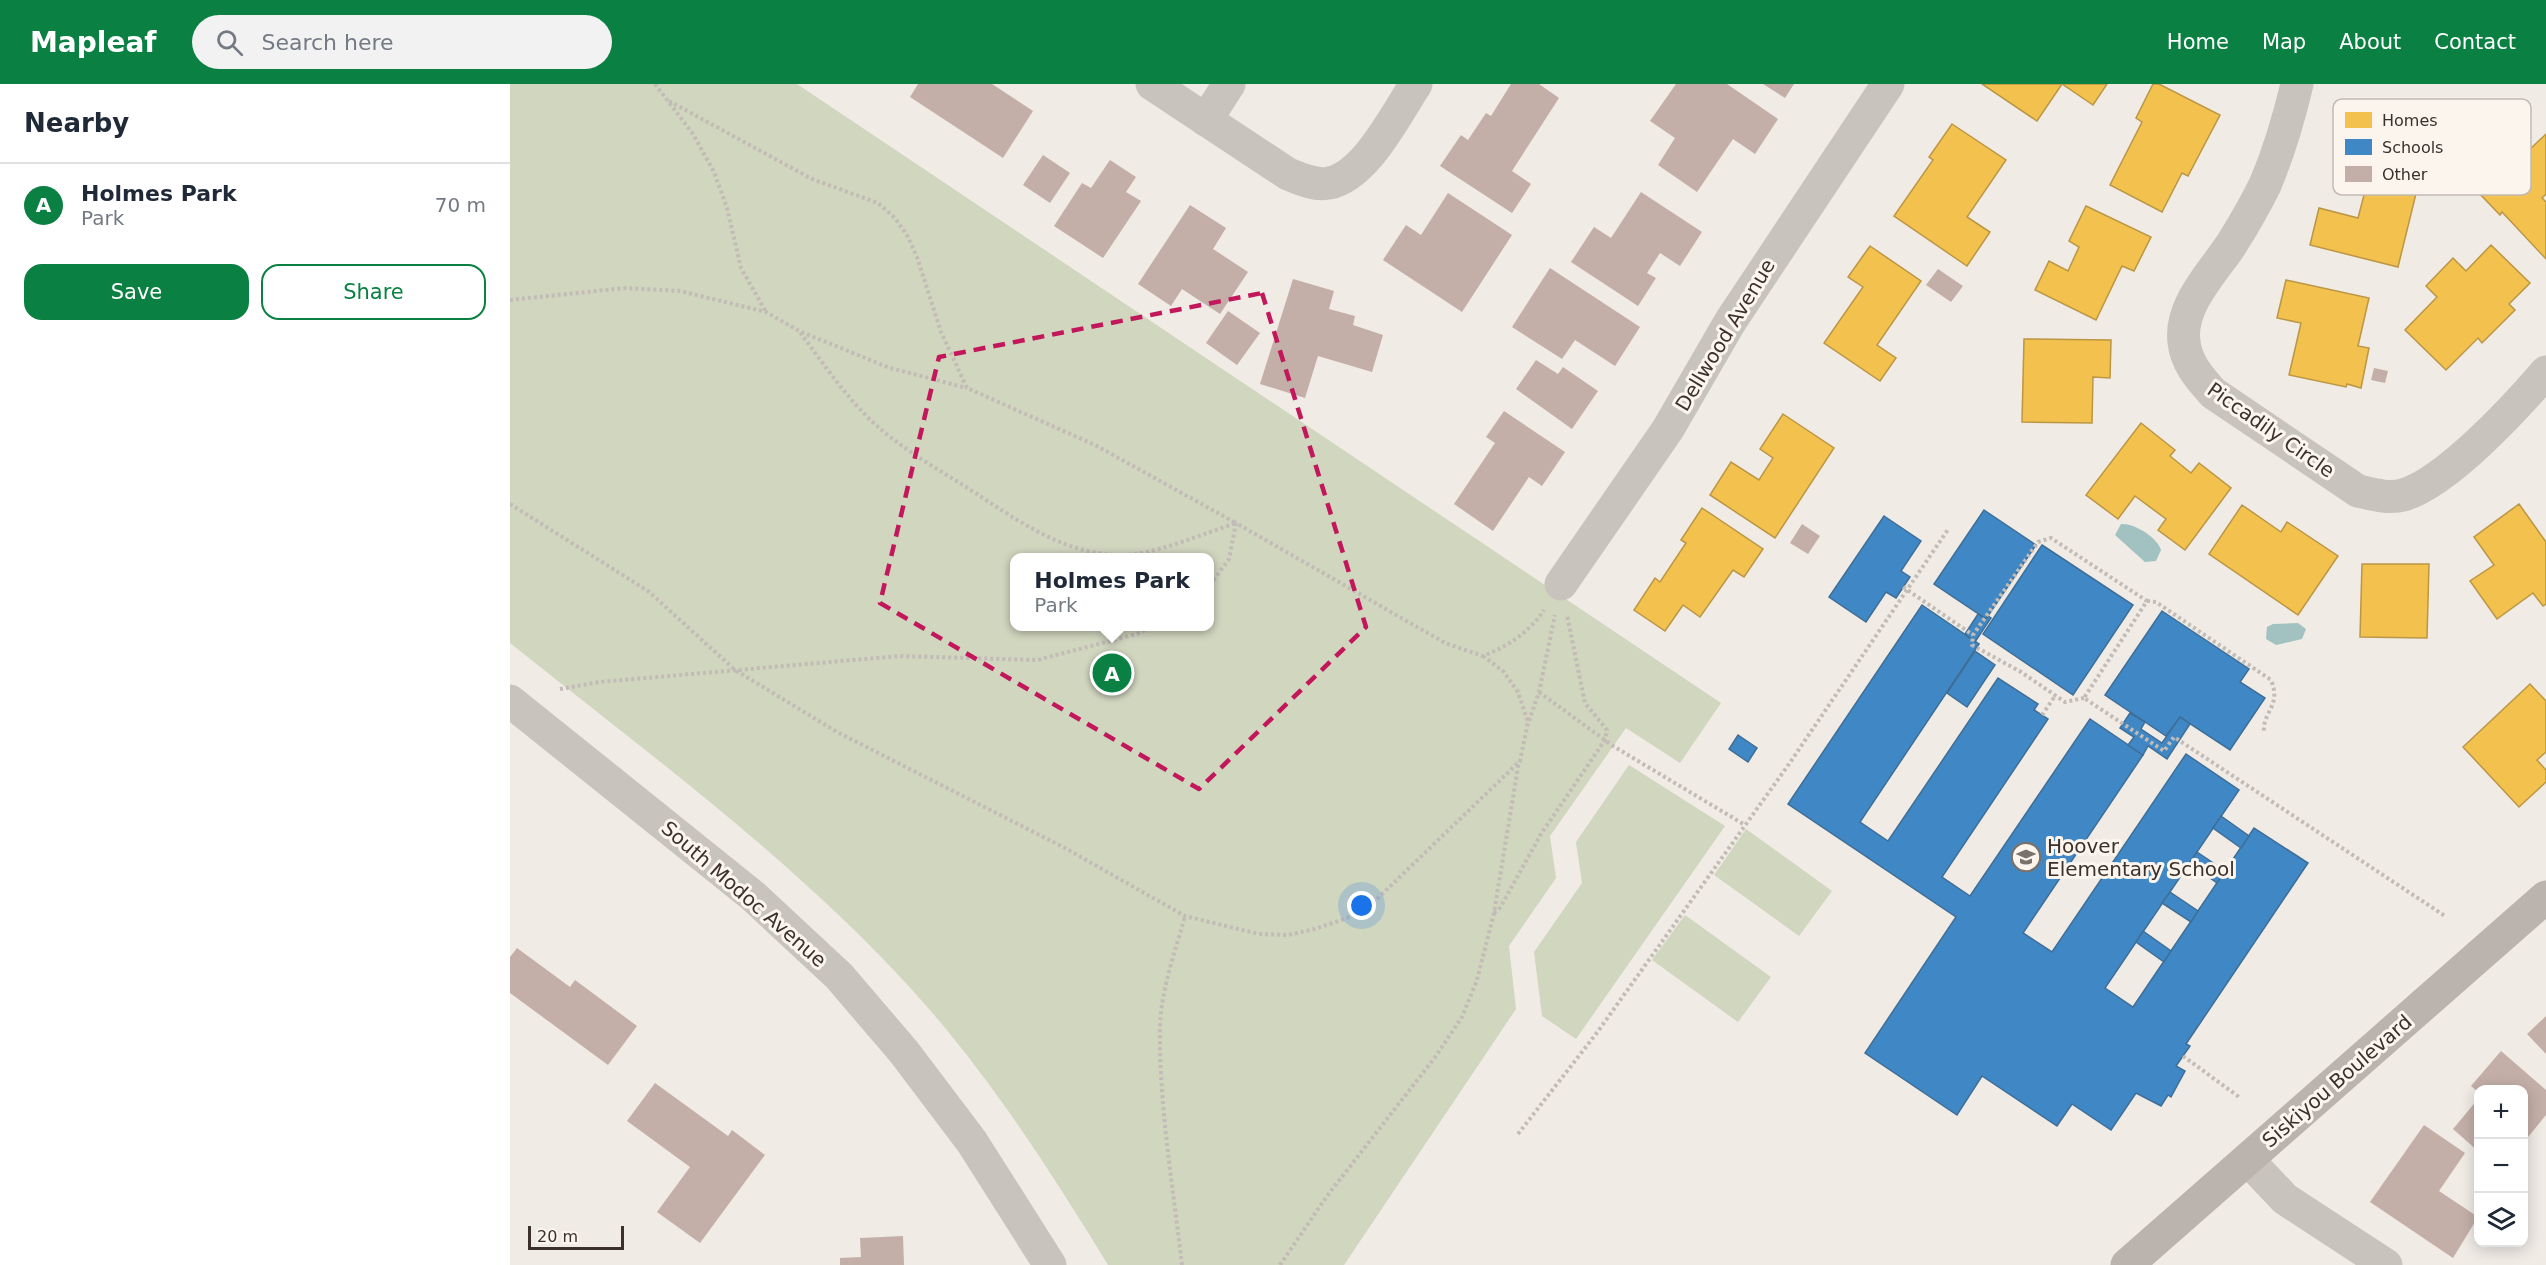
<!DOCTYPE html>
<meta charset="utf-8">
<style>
body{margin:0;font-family:"DejaVu Sans",sans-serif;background:#f2f2f3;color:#1f2937}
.controls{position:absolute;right:18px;bottom:18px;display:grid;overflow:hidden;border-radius:12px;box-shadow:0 3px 15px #0003}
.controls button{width:54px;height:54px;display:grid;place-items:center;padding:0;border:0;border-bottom:2px solid #e0e1e3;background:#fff;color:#1f2937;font:30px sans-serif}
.scale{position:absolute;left:18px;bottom:15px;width:96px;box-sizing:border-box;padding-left:6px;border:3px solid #3b302b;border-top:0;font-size:16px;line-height:21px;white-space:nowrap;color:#3b302b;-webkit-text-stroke:4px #fbf5ee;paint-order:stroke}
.you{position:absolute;left:852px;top:822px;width:21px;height:21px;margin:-15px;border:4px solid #fff;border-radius:50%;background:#1a73e8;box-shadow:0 0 0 9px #1a73e833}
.badge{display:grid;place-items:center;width:39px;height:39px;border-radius:50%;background:#0b8043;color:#fff;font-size:20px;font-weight:700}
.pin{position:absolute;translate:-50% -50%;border:3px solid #fff;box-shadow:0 2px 6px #0006}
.popup{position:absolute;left:500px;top:469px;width:204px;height:78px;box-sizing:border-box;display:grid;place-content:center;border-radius:12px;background:#fff;filter:drop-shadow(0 2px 4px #0005);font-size:20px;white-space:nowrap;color:#747a83}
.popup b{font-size:22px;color:#1f2937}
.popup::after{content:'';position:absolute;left:50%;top:100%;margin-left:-12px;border:12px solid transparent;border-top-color:#fff}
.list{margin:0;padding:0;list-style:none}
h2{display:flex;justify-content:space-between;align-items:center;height:78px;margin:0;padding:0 24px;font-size:26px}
h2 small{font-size:20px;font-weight:400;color:#747a83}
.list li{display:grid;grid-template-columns:39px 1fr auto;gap:18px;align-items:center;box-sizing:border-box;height:84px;padding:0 24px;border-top:2px solid #e0e1e3}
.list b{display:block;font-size:22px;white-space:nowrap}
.list p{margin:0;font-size:20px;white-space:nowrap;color:#747a83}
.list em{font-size:20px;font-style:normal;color:#747a83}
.actions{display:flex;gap:12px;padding:18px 24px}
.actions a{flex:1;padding:14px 0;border:2px solid #0b8043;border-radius:18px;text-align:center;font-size:21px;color:#0b8043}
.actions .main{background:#0b8043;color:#fff}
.icon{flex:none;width:33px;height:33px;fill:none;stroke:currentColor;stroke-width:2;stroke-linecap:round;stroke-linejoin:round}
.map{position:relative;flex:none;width:2036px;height:1181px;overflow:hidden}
header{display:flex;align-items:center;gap:36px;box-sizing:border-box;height:84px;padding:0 30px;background:#0b8043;color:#fff}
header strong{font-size:28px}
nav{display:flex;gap:33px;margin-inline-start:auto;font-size:21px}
.search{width:420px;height:54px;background:#f2f2f3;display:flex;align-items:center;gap:15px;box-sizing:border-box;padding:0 21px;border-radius:33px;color:#747a83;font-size:22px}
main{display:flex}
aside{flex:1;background:#fff}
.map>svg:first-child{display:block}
.green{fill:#d1d6bf;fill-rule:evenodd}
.water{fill:#a1c2c1}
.homes{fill:#f2c14e;stroke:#bb9644;stroke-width:1.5}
.schools{fill:#3f88c5;stroke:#3e6e97;stroke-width:1.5}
.building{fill:#c3afa7}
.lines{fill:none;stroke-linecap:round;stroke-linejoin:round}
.path{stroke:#c2bbb6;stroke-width:4;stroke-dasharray:3 3;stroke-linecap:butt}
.street{stroke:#c9c3be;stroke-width:33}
.secondary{stroke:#bab3ae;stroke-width:33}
.marked{fill:none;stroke:#c2185b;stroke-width:4.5;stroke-dasharray:12 8;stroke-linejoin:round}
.labels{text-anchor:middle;stroke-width:6;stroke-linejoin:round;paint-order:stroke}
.street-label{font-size:20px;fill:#3b302b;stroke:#fbf5ee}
.poi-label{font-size:20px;fill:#3b302b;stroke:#fbf5ee;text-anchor:start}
.key{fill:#fbf5ee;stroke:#c1bab4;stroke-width:1.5}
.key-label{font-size:16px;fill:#3b302b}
</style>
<header>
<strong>Mapleaf</strong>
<div class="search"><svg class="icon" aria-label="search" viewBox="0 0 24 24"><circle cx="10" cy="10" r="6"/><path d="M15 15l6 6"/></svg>Search here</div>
<nav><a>Home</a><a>Map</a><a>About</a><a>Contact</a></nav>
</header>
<main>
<aside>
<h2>Nearby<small></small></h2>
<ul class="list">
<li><span class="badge">A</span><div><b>Holmes Park</b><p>Park</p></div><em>70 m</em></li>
</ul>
<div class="actions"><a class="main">Save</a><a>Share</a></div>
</aside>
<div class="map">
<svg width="2036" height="1181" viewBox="0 0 2036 1181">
<rect width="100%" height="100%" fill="#f0ebe5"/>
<!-- green -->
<g class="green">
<path d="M0 0H287L1211 619 1170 679 1116 644 1040 752 1046 794 999 862 1006 925 834 1181H598C540 1086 479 991 404 908 284 776 139 670 0 559ZM504 474H700V542H504Z"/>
<path d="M1119 681 1215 742 1066 955 1032 932 1024 868 1072 799 1066 758Z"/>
<path d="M1236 745 1322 807 1289 852 1204 791Z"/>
<path d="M1175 831 1261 893 1228 938 1142 876Z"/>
</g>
<!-- water -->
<g class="water">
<path d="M1611 440C1624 439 1647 453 1651 466L1646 477 1635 478 1605 451Z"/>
<path d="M1788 539 1796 545 1792 555 1766 561 1756 555 1757 543 1763 540Z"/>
</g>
<!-- homes -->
<g class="homes">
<path d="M1472 0H1597L1583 21 1552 0 1527 37Z"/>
<path d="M1643 0H1649L1710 31 1678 92 1672 89 1652 128 1600 101 1632 38 1626 34Z"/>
<path d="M1442 40 1496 76 1457 133 1480 148 1457 182 1384 132 1423 76 1419 73Z"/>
<path d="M2036 50V110L2032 114 2036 118V175L1992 128 1990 131 1946 85 1975 58 2000 84Z"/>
<path d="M1844 64 1913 81 1888 183 1800 161 1809 124 1848 134 1854 111 1833 106Z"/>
<path d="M1576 122 1641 153 1624 187 1612 182 1586 236 1525 206 1539 177 1558 187 1569 163 1559 157Z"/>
<path d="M1981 161 2020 199 1999 220 2005 226 1972 259 1968 254 1936 286 1895 246 1927 213 1916 202 1943 174 1956 187Z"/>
<path d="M1360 162 1411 197 1367 261 1386 274 1370 297 1314 259 1353 203 1338 193Z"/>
<path d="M1776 196 1859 214 1848 262 1859 264 1851 304 1837 300 1836 303 1779 291 1791 239 1767 234Z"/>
<path d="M1514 255 1601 256 1600 294 1583 293 1582 339 1512 338Z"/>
<path d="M1273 330 1324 364 1265 454 1200 411 1221 378 1249 396 1263 374 1250 365Z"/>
<path d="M1631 339 1665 366 1660 372 1681 389 1689 379 1721 404 1675 466 1648 446 1656 435 1625 412 1608 435 1576 411Z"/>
<path d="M2009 420 2036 458V520L2033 522 2023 509 1987 535 1960 497 1984 481 1964 453Z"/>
<path d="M1732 421 1771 448 1777 438 1828 472 1788 531 1699 470Z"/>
<path d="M1192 424 1253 465 1234 493 1223 486 1190 533 1173 521 1155 547 1124 526 1145 494 1150 498 1176 459 1171 456Z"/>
<path d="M1852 480H1919L1917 554 1850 553Z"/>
<path d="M2020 600 2036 617V668L2027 676 2036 686V698L2009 723 1953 663Z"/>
</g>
<!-- schools -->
<g class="schools">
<path d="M1474 426 1526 461 1476 535 1424 500Z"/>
<path d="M1374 432 1411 457 1391 487 1400 493 1386 514 1376 508 1356 538 1319 513Z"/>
<path d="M1532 461 1623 521 1563 611 1473 550Z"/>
<path d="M1412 521 1469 560 1350 738 1378 757 1488 594 1528 620 1524 626 1538 635 1432 793 1460 812 1580 635 1633 671 1513 849 1542 868 1676 670 1729 706 1595 904 1623 923 1744 744 1798 779 1676 960 1680 962 1666 982 1675 987 1661 1013 1658 1011 1651 1022 1626 1009 1601 1046 1562 1020 1547 1042 1472 992 1447 1031 1355 969 1446 833 1278 720Z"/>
<path d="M1652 527 1739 585 1730 598 1755 614 1720 666 1670 633 1656 652 1595 611Z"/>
<path d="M1468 530 1476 535 1478 532 1481 534 1465 558 1455 550Z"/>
<path d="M1465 567 1485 581 1457 623 1437 609Z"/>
<path d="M1620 629 1635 638 1631 645 1652 659 1670 633 1680 640 1657 675 1638 662 1633 671 1618 661 1624 653 1610 644Z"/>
<path d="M1228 651 1247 664 1238 678 1219 665Z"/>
<path d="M1711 732 1739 752 1731 764 1703 744Z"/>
<path d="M1687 768 1715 787 1707 799 1679 779Z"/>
<path d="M1660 808 1688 827 1681 838 1652 819Z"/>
<path d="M1633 847 1661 867 1654 878 1626 858Z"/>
</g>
<!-- building -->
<g class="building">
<path d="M408 0H482L523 27 493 74 400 13Z"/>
<path d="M1001 0H1029L1049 14 1002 87 1021 100 1002 129 930 82 951 51 958 56 976 29 981 32Z"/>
<path d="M1166 0H1217L1268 35 1245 70 1223 55 1187 108 1148 81 1165 54 1140 37Z"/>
<path d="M1253 0H1284L1275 14Z"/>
<path d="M533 71 560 89 540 119 513 101Z"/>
<path d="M600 76 626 93 616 108 631 117 593 174 544 142 572 99 581 104Z"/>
<path d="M1131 108 1192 148 1170 182 1150 169 1137 189 1146 194 1128 222 1061 178 1084 143 1101 154Z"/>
<path d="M938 109 1002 151 952 228 873 176 896 141 911 151Z"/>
<path d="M680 121 716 144 703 165 738 188 710 230 672 205 661 222 628 200Z"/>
<path d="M1040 184 1130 243 1105 282 1065 256 1052 275 1002 243Z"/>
<path d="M1428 185 1453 202 1441 218 1416 201Z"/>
<path d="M783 195 824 207 819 225 845 232 843 241 873 251 862 288 808 272 795 314 750 300Z"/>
<path d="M718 227 750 249 727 281 696 259Z"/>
<path d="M1026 276 1048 290 1053 283 1088 307 1062 345 1006 305Z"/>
<path d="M1864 284 1878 287 1875 299 1861 296Z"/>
<path d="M994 327 1055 368 1032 402 1019 393 983 447 944 420 985 359 976 353Z"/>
<path d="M1292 440 1310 452 1298 470 1280 459Z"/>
<path d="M7 864 60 903 65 896 127 942 98 981 0 909V873Z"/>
<path d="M2036 932V970L2017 950Z"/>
<path d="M1991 967 2036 1006V1031L2014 1058V1006H1968V1008L1961 1002Z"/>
<path d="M145 999 218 1052 222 1046 255 1071 190 1159 147 1128 180 1083 117 1037Z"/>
<path d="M1968 1015V1067L1943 1045Z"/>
<path d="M1914 1041 1955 1069 1929 1107 1968 1133 1943 1174 1860 1118Z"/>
<path d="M393 1152 394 1181H330V1174L351 1173 350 1154Z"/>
</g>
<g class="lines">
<!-- path -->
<g class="path">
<path d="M145 0 183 50 204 88 217 124 231 184 256 228"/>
<path d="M159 17 302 95 368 119 385 134 398 153 407 173 431 248 457 304 585 361 726 439C695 449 639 473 608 471 548 469 502 432 453 401 424 383 393 365 367 342 337 315 313 279 289 247"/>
<path d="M0 216 115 204 170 207 256 228 289 247 380 284 457 304"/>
<path d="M0 420 138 507 225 586 327 648 555 764 675 832 749 850 778 851 805 845 837 834 867 815 1010 677 1018 638 1008 608 993 587 973 572"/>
<path d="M700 501 719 475 726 439 935 559 973 572C998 562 1019 549 1034 526"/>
<path d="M1393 503 1463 551"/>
<path d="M1637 517 1646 518 1761 596C1772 622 1752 628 1754 648"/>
<path d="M50 605 90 598 389 572 527 576 627 550 643 542"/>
<path d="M1029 608 1103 662 1235 741"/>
<path d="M1574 614 1555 618 1511 588 1462 561 1463 551 1528 458 1541 454 1637 517 1574 614 1654 667 1664 653 1935 832"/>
<path d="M1532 631 1545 612"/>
<path d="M1019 637 1029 608 1045 531"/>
<path d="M984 829 990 824 1031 750 1095 656 1097 646 1075 619 1057 531"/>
<path d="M1673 972 1729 1013"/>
<path d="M1008 1050 1086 950 1279 680 1439 444"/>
<path d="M672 1181C663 1103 649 1022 650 943 651 906 665 868 675 832"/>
<path d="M770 1181 817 1112 926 972 952 933 967 896 984 829 1009 677"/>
</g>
<!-- street -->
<g class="street">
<path d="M642 0 778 90C790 95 806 102 819 99 856 92 886 30 906 0"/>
<path d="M1787 0C1779 34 1769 68 1755 101 1745 121 1733 142 1721 161 1703 188 1669 222 1674 258 1676 279 1690 294 1703 309L1848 407C1862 410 1878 415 1893 411 1936 399 2006 323 2036 288"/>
<path d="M696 36 719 0"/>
<path d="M1051 500 1158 345 1220 238 1378 0"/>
<path d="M0 617 243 812 329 892 394 968 462 1058 540 1181"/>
<path d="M1738 1076 1775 1115 1876 1181"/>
</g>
<!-- secondary -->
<path class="secondary" d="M1617 1181 2036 813"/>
</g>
<!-- marked area -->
<path class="marked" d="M752 209 856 543 689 705 370 519 429 273Z"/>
<!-- icons -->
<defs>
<g id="school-ring" transform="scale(1.5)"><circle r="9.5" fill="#fbf5ee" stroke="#7a716c" stroke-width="1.5"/><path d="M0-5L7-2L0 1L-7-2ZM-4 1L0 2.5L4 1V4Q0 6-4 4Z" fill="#7a716c"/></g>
</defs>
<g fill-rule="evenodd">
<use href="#school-ring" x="1516" y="773"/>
</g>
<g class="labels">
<!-- street labels -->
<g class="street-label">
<text transform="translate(1215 251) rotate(-59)" y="7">Dellwood Avenue</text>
<text transform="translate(1761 346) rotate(35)" y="7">Piccadily Circle</text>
<text transform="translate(234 810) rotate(41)" y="7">South Modoc Avenue</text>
<text transform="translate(1827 997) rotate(-41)" y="7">Siskiyou Boulevard</text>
</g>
<!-- poi labels -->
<g class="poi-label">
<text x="1537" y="769">Hoover<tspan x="1537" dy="23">Elementary School</tspan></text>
</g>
</g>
<!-- legend -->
<rect x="1823" y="15" width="198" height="96" rx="9" class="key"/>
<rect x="1835" y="28" width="27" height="16" fill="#f2c14e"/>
<rect x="1835" y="55" width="27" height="16" fill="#3f88c5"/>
<rect x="1835" y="82" width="27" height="16" fill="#c3afa7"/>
<g class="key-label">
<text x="1872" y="42">Homes</text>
<text x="1872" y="69">Schools</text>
<text x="1872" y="96">Other</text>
</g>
</svg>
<div class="controls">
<button>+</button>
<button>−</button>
<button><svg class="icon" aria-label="layers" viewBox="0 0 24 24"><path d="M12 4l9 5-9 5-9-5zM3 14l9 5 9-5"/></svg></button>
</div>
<div class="scale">20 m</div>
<div class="you"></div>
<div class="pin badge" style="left:602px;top:589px">A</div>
<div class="popup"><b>Holmes Park</b>Park</div>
</div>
</main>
